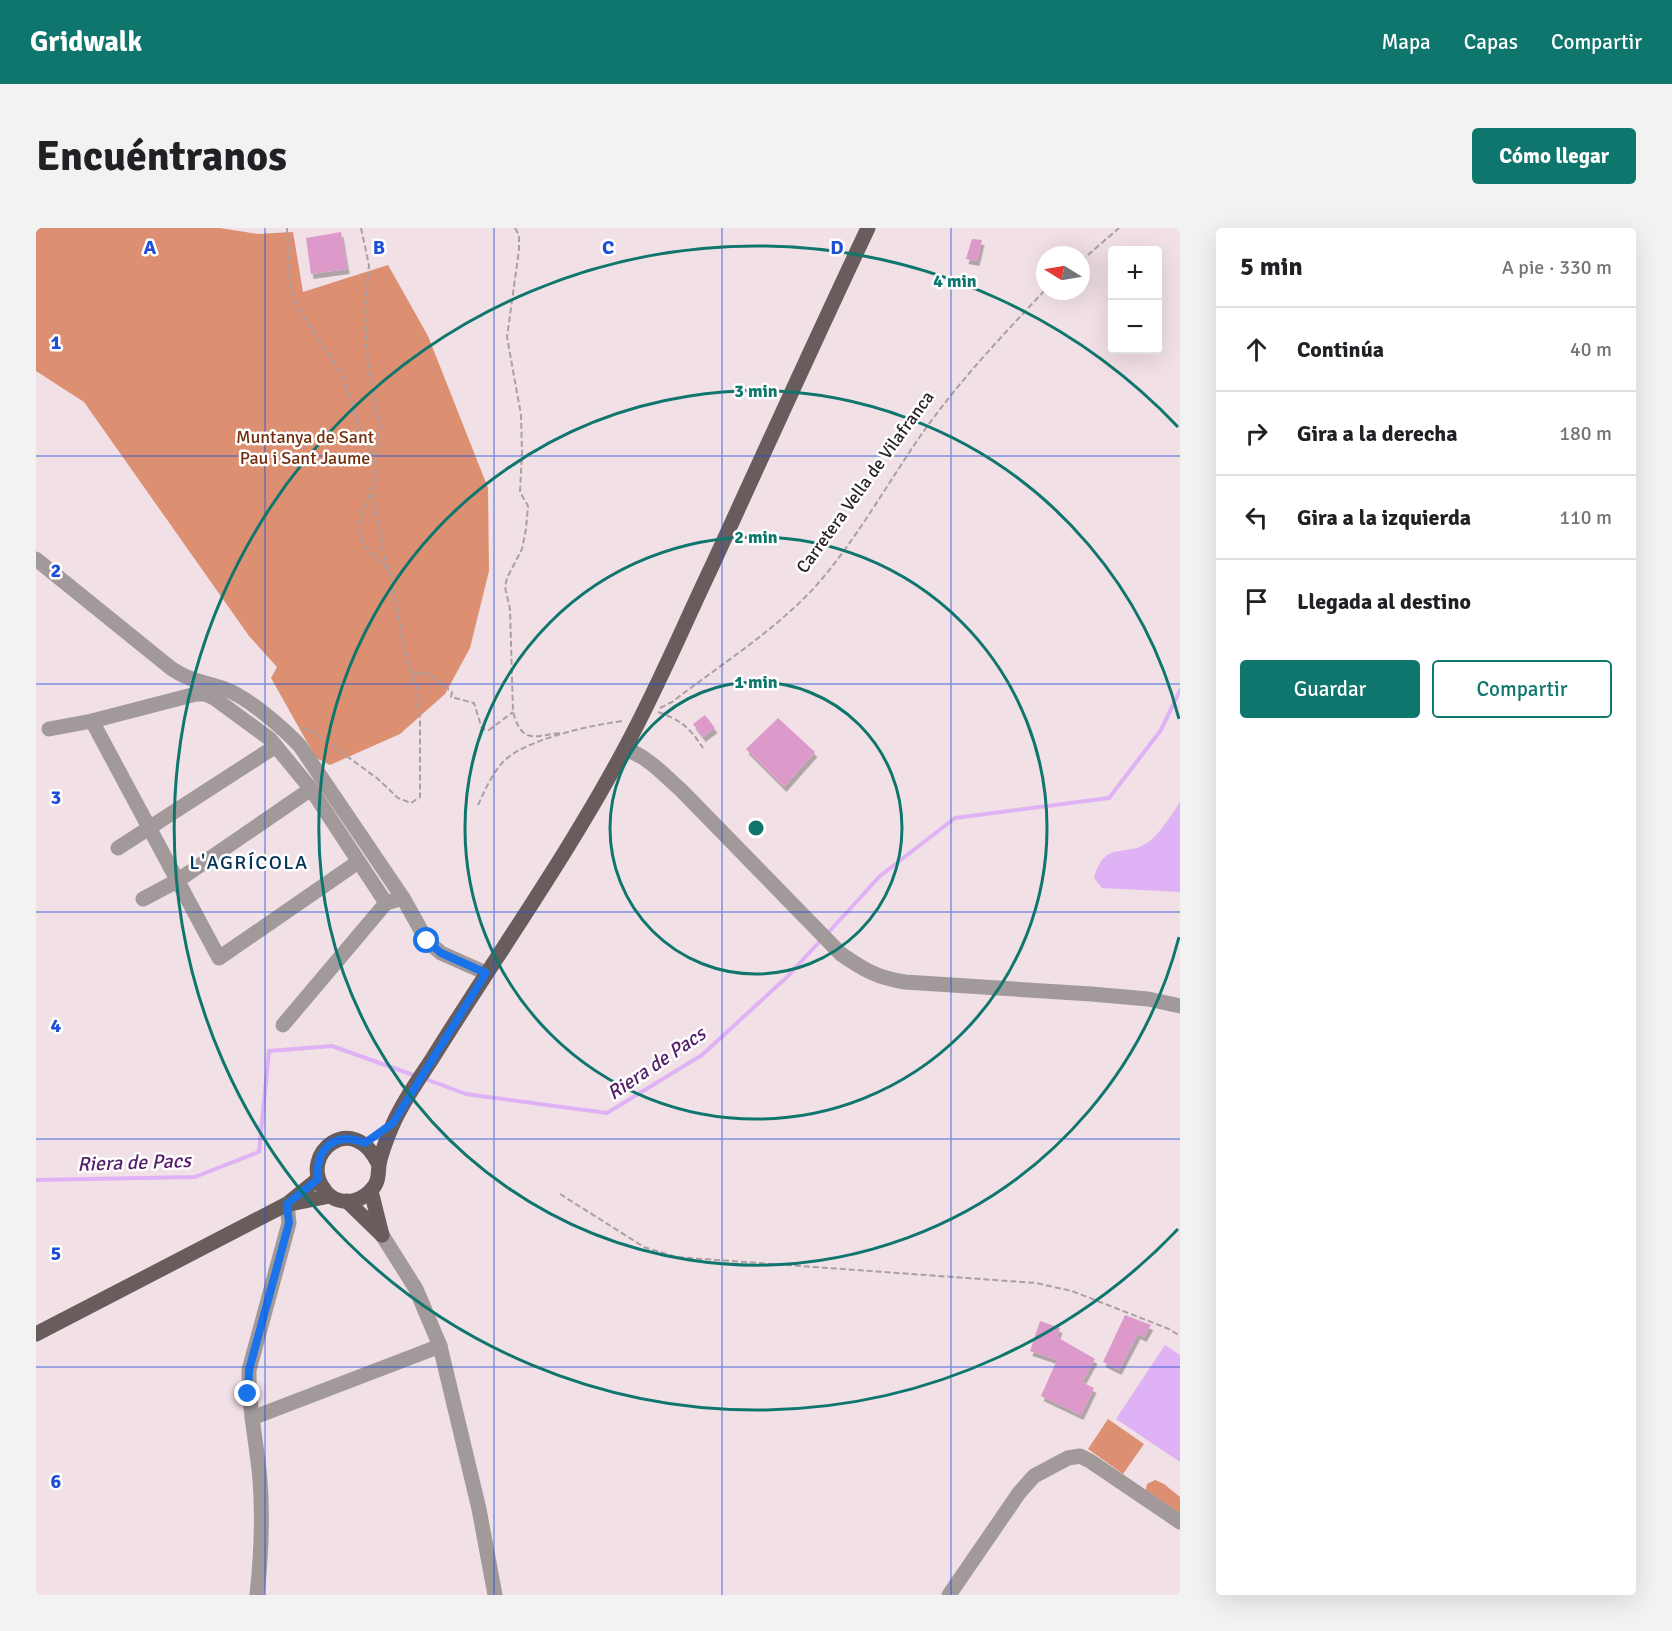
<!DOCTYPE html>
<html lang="es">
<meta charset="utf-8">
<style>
body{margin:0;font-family:Signika,sans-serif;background:#f2f2f2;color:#202124}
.controls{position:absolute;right:18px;top:18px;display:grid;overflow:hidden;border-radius:6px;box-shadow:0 6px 24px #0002}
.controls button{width:54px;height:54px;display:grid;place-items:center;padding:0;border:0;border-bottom:2px solid #e0e0e0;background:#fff;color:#202124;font:30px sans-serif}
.compass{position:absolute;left:1000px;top:18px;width:54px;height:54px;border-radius:50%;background:#fff;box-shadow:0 6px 24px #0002;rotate:281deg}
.stop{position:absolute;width:18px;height:18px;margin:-14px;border:4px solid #1a73e8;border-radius:50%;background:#fff}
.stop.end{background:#1a73e8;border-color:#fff;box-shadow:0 2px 6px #0008}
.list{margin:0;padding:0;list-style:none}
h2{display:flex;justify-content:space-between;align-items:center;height:78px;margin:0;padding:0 24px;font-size:26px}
h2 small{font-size:20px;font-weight:400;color:#757577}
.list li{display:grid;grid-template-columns:39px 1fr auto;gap:18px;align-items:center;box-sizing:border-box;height:84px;padding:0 24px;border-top:2px solid #e0e0e0}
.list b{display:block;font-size:22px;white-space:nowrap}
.list em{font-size:20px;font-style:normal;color:#757577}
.actions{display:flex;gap:12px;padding:18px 24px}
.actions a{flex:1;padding:14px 0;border:2px solid #0f766e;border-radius:6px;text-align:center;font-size:21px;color:#0f766e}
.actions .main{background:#0f766e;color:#fff}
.icon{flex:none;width:33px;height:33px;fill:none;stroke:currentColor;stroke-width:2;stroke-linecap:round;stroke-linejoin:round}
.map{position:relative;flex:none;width:1144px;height:1367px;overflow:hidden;border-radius:6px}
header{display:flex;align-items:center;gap:36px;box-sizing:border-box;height:84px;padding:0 30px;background:#0f766e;color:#fff}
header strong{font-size:28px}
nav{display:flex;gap:33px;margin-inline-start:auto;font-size:21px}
.intro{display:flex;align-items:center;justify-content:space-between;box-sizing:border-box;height:144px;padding:0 36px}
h1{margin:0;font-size:42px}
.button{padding:15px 27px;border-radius:6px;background:#0f766e;color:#fff;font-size:21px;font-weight:700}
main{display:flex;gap:36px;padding:0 36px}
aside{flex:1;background:#fff;border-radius:6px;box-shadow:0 6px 24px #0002}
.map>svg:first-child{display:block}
.forest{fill:#dc8f71}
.water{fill:#dfb2f5}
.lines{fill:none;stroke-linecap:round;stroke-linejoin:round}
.stream{stroke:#dfb2f5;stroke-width:4}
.building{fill:#dc99ca;filter:url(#shadow)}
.path{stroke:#ac9fa3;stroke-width:2;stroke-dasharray:6 3;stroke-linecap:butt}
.minor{stroke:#a29a9a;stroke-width:15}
.major{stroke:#695c5c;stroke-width:15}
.route{stroke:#1a73e8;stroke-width:8}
.grid{fill:none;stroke:#1d4ed8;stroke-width:1.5;stroke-opacity:0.55}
.ring{fill:none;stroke:#0f766e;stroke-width:3}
.labels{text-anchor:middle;stroke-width:5;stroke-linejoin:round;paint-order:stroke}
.park-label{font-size:18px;fill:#722e0d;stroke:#fff}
.street-label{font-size:18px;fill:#2a2426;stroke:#fff}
.neighbourhood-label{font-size:20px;letter-spacing:1.5px;fill:#043357;stroke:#fff}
.water-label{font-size:20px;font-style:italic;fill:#541e6a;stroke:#fff}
.grid-label{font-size:20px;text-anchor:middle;font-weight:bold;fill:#1d4ed8;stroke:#fff;stroke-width:5;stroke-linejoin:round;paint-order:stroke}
.centre{fill:#0f766e;stroke:#fff;stroke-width:3}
.ring-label{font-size:18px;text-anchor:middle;font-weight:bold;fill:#0f766e;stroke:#fff;stroke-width:5;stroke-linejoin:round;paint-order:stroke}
</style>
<header>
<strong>Gridwalk</strong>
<nav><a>Mapa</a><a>Capas</a><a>Compartir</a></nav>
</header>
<div class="intro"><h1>Encuéntranos</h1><a class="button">Cómo llegar</a></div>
<main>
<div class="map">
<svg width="1144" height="1367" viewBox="0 0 1144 1367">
<defs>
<filter id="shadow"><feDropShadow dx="2.5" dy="5" stdDeviation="0" flood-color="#0004"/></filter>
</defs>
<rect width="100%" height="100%" fill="#f1e0e5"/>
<!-- forest -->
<g class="forest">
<path d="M0 0H184L222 6 257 4 267 64 352 37 392 108 452 260 453 343 434 420 409 466 364 506 294 537 280 530 235 450 241 439 213 408 48 174 0 143Z"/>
<path d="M1072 1191 1108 1216 1087 1246 1052 1221Z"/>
<path d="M1119 1252 1128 1256 1144 1269V1294L1108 1270 1111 1256Z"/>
</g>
<!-- water -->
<g class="water">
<path d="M1144 574V664L1066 660 1058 650C1070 608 1092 633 1116 611 1127 601 1136 586 1144 574Z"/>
<path d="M1129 1117 1144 1127V1234L1080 1191Z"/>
</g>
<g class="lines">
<!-- stream -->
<g class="stream">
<path d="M791 706 844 648 919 590 1073 570 1125 502 1144 462"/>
<path d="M387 850 430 866 571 885 666 827 752 748 786 711"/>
<path d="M0 952 159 949 223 924 233 823 296 818 380 848"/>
</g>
</g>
<!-- building -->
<g class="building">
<path d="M305 4 311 41 275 46 270 10Z"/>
<path d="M936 11 946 12 941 33 930 31Z"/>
<path d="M669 487 679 500 667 509 657 496Z"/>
<path d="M742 490 779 524 748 559 710 521Z"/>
<path d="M1089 1087 1115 1097 1108 1109 1102 1106 1083 1142 1067 1134Z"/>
<path d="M1004 1093 1024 1100 1021 1109 1059 1131 1046 1154 1058 1160 1045 1187 1005 1168 1021 1132 994 1123Z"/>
</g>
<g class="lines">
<!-- path -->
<g class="path">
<path d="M251 0 254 59 267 88 304 143 314 169 321 194 339 235 340 251 326 285 324 306 327 316 354 344 369 424 382 463 384 489V569L375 575 362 570 342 551 278 504 266 500"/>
<path d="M325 0 333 37 329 83 332 137 344 199 340 232"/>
<path d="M479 0 483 7V22L471 109 485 187 486 224 484 264 492 278 490 301 486 321 471 350 469 359 474 381 477 484C487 518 498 507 526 505"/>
<path d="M1045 33 1083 0"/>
<path d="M337 265 349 331 353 341"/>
<path d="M377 446 392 445 416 464 415 469 438 475 446 501 453 502 477 484"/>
<path d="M624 480 636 474C684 437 737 404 778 360 821 312 853 252 890 200 926 150 967 107 1009 62"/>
<path d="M622 484C645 492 654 500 667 520"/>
<path d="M442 577C449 562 456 546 467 534 487 512 558 496 588 493"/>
<path d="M524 966 608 1019 640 1029 1000 1055 1036 1063 1133 1101 1144 1108"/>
</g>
<!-- minor -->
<g class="minor">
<path d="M0 331 136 441C154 453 169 454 189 461 213 470 247 500 264 518L367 670 391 713 405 725 450 745"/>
<path d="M56 493 183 730 322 634"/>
<path d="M13 501 56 493 160 466H169L178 470 234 511 275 561 350 675 367 670"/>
<path d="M589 521C611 528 627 546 644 561L805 726C828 742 842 750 869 754L1055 766 1112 771 1144 778"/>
<path d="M82 620 240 518"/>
<path d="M107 671 141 653 275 561"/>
<path d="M247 797 350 675"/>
<path d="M346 1007 380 1061 404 1118 443 1281 459 1367"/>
<path d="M216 1190 404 1118"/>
<path d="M221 1367C225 1329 227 1290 224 1252 221 1215 212 1179 213 1142L253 995 251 976"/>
<path d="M913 1367 983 1265 998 1248 1032 1230 1044 1228 1054 1233 1144 1294"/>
</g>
<!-- major -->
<g class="major">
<path d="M343 937C317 880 262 927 288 961 291 966 296 970 302 972 314 976 328 971 336 961 343 954 342 946 343 937 345 924 352 908 357 896 367 873 383 851 396 831 460 728 532 627 589 520 621 461 647 399 676 338 728 225 779 112 832 0"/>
<path d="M335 963 346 1007"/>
<path d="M311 973 346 1007"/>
<path d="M254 976 294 968"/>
<path d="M0 1106 251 976 282 951"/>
</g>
</g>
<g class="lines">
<!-- route -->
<path class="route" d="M212 1166 213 1142 253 995 251 976 282 951C279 920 299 903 329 915L357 895 450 745 405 725 391 713"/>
</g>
<!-- grid -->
<path class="grid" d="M229 0V1367M458 0V1367M686 0V1367M915 0V1367M0 228H1144M0 456H1144M0 684H1144M0 911H1144M0 1139H1144"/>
<!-- distance rings -->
<g class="ring">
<circle cx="720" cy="600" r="146"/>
<circle cx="720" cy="600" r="291"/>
<path d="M1143 709A437 437 0 1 1 1143 491"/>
<path d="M1142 1001A582 582 0 1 1 1142 199"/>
</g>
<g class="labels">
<!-- park labels -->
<g class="park-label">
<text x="269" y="215">Muntanya de Sant<tspan x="269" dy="21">Pau i Sant Jaume</tspan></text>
</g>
<!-- street labels -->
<g class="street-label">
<text transform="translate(829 254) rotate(-54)" y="6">Carretera Vella de Vilafranca</text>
</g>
<!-- neighbourhood labels -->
<g class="neighbourhood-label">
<text x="213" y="641">L'AGRÍCOLA</text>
</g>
<!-- water labels -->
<g class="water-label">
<text transform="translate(620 835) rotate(-34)" y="7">Riera de Pacs</text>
<text transform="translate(98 934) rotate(-2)" y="7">Riera de Pacs</text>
</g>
</g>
<g class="grid-label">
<text x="114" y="26">A</text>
<text x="343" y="26">B</text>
<text x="572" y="26">C</text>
<text x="801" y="26">D</text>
<text x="20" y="121">1</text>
<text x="20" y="349">2</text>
<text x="20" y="576">3</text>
<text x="20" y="804">4</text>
<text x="20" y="1032">5</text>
<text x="20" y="1260">6</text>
</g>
<circle cx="720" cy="600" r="9" class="centre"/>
<g class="ring-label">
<text x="919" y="59">4 min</text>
<text x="720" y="169">3 min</text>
<text x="720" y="315">2 min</text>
<text x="720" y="460">1 min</text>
</g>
</svg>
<div class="controls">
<button>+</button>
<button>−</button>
</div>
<svg class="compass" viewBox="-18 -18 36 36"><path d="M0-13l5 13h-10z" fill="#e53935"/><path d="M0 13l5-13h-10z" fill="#757577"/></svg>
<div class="stop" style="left:391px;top:713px"></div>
<div class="stop end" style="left:212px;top:1166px"></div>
</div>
<aside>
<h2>5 min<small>A pie · 330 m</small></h2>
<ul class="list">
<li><svg class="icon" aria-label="ahead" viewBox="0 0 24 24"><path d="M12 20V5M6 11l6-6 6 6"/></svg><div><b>Continúa</b></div><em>40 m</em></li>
<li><svg class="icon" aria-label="right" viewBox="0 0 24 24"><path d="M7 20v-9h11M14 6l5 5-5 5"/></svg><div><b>Gira a la derecha</b></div><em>180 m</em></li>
<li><svg class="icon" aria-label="left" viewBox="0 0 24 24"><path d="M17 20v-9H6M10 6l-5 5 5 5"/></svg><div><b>Gira a la izquierda</b></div><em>110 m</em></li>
<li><svg class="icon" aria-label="arrive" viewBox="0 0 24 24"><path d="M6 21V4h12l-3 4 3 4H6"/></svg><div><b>Llegada al destino</b></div></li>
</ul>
<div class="actions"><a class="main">Guardar</a><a>Compartir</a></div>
</aside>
</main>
